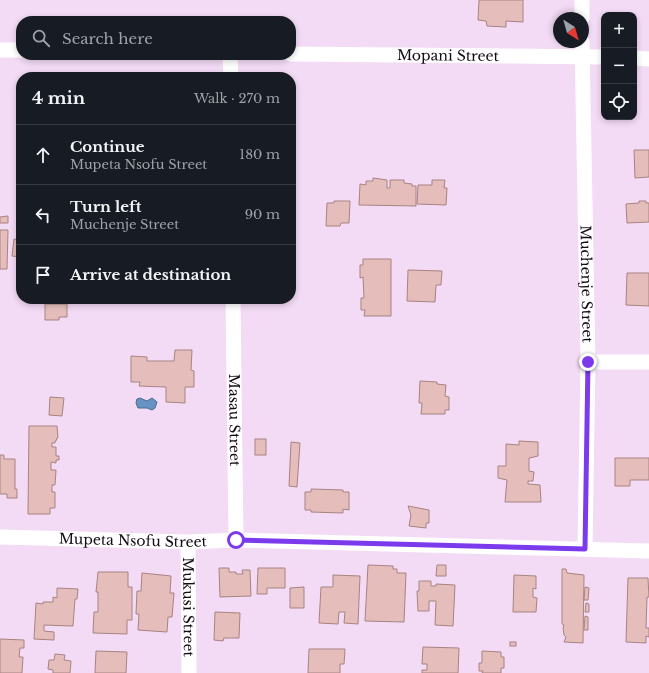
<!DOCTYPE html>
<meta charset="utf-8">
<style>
body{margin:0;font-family:"Libre Baskerville",serif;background:#242831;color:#f1f3f6}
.controls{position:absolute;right:12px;top:12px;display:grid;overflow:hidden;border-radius:8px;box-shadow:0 2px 6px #0003}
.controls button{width:36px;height:36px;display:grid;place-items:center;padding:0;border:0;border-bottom:1px solid #363941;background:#171b24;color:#f1f3f6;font:20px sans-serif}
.compass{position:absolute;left:553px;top:12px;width:36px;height:36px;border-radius:50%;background:#171b24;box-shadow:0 2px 6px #0003;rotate:143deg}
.stop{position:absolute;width:12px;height:12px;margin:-9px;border:3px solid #7c3aed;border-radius:50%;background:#fff}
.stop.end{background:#7c3aed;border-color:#fff;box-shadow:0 1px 4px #0008}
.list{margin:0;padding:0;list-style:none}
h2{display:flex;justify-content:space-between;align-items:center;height:52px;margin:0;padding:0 16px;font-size:17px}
h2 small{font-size:13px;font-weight:400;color:#9ea1a6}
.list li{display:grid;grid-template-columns:26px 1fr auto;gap:12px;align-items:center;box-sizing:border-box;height:60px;padding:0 16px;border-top:1px solid #363941}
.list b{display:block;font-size:15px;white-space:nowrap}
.list p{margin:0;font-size:13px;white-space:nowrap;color:#9ea1a6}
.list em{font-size:13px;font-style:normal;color:#9ea1a6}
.icon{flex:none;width:22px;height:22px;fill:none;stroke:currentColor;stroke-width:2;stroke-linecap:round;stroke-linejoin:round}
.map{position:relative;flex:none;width:649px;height:673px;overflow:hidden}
.search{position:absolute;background:#171b24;box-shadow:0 2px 6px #0003;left:16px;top:16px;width:280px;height:44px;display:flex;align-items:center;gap:10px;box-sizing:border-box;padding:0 14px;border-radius:16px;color:#9ea1a6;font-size:15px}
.panel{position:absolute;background:#171b24;box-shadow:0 2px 6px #0003;left:16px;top:72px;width:280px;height:232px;border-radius:16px}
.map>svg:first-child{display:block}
.water{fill:#6693c4;stroke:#4d6a8f}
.building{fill:#e5bebc;stroke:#a78381}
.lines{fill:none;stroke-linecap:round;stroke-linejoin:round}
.minor{stroke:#fff;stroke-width:15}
.route{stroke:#7c3aed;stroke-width:5}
.labels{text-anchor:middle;stroke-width:3;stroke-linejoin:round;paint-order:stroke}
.street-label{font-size:14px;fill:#140b14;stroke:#fde9ff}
</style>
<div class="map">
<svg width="649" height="673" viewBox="0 0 649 673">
<rect width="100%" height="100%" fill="#f3daf5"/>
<!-- water -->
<path class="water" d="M140 398 147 401 152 398 157 402 155 408 152 410 147 408H138L136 403 137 399Z"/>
<!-- building -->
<g class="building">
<path d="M479 0H523V22L506 21V27L487 26 486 21 478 20Z"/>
<path d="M634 150H649V177L635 178Z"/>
<path d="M373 178 387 180V188H390V180H404V183L412 184V186H416V206L359 205 360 184 366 185V181H373Z"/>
<path d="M432 180H445L444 188H447L446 205 417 204 418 185H432Z"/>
<path d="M334 201H350L349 223H341L340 226H326L327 203H334Z"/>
<path d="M639 201H646V203H649V222L627 223 626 204 639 203Z"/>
<path d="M8 216V223H0V217Z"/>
<path d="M0 230H8L7 269H0Z"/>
<path d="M14 239 21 240V257L12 256Z"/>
<path d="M363 259H391V316H364L365 310H361V298H364L363 277 360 278V265H363Z"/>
<path d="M408 270 442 271 441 285H436L435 302 407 301Z"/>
<path d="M627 273H649V306L626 305Z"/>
<path d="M45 304H67V317H59V320H45Z"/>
<path d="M175 350H192L191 370 194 371V387H185V403L166 402V387L139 386 140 382H131V356L147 357V361H174Z"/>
<path d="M420 381 437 382V384L446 385 445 396 449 397V410H445V414H421L422 403H419Z"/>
<path d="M50 397 64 398 62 416 49 415Z"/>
<path d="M29 426H57L58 438H57L56 441H55V443H52V447H56V456H59V460H56V463L51 462V470H56L55 485H52V492H55V508H50V514H28Z"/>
<rect x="255" y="439" width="11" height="16"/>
<path d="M519 441 538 442V456L529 458V471L534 472 533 481H528V484L540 485 541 502H505L507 480 498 478V466H506V444L519 445Z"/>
<path d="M291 442 300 443 297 487 289 486Z"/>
<path d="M0 455H4V459H15V489H17V498H7V494H0Z"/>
<path d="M615 458H649V480H630V486H615Z"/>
<path d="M311 489 343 490V492H349V510L343 509V513L311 512V510H305V492H311Z"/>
<path d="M408 506 429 510V523H426V528L409 526 411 515Z"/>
<path d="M368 565 393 566V569H397V573H406L404 622 365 621Z"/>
<path d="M437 565H446V576H436Z"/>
<path d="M219 568H229V572H236V574H243L242 570H250L251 596 220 597Z"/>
<path d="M258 568H285V588H267V594H257Z"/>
<path d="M562 569H566L567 573 584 575 583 643 564 642 566 637 564 635 563 628 564 625 562 624Z"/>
<path d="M98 572H128V587H132V620H127V634L93 633 94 612H98V592H96Z"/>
<path d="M142 573 171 576 170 593H174L172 617H168L167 632 138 630 139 614H136L137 591H141Z"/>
<path d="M333 575 360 576 358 624 344 623 345 612H339L338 624 319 623 321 587H333Z"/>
<path d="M514 575 536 576V589L533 588V597L537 598 536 612H513Z"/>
<path d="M628 578H648L649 597H647L646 628H649V637L646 636V643L626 642Z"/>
<path d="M419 581H431V586H436V584L455 585 453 626 435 625 436 601H429V611H418L417 591H419Z"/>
<path d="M304 587V608H290V588Z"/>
<path d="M585 587 589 588 588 600H584Z"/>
<path d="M57 588 78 589 77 599H75L73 626 44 625V631L54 632V640L34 639 36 603 43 604V602H53V597L57 598Z"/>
<path d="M586 603 589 604V612H585Z"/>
<path d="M215 612 240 613 239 638H224L223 641 214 640Z"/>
<path d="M585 616 588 617V630H584Z"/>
<path d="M0 639 24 640V648H20L19 657H23L22 673H0Z"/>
<rect x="510" y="642" width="6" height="4"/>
<path d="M423 647 459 648 458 673H422V670H427V664H422Z"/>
<path d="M309 649H345L344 664H340V673H308Z"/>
<path d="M96 651 127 652 126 673H95Z"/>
<path d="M482 651 501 652V657H504V668H501V673H482L483 671H479V663H482Z"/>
<path d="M55 654 65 655 64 660 71 661 70 673H53V670L48 669 49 660H54Z"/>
</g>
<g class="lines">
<!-- minor -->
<g class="minor">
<path d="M582 18V0"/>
<path id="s1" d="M582 42 588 362 585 549"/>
<path d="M0 50H21"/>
<path id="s2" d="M291 54 604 57"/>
<path d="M230 55 231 77"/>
<path d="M634 58 649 59"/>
<path id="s3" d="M233 299 236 540"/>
<path d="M588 362H649"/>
<path id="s4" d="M0 537 188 542 236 540 649 551"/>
<path id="s5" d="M188 542 189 673"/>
</g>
</g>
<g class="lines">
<!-- route -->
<path class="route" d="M236 540 585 549 588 362"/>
</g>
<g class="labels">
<!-- street labels -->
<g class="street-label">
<text dy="5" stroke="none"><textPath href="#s2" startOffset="157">Mopani Street</textPath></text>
<text dy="5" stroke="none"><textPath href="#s1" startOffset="242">Muchenje Street</textPath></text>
<text dy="5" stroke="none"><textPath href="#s3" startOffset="121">Masau Street</textPath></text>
<text dy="5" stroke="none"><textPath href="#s4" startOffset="133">Mupeta Nsofu Street</textPath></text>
<text dy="5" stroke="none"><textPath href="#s5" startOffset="65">Mukusi Street</textPath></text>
</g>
</g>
</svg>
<div class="controls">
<button>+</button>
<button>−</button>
<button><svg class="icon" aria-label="locate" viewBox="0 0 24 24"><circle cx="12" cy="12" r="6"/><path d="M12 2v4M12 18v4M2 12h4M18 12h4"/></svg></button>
</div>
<svg class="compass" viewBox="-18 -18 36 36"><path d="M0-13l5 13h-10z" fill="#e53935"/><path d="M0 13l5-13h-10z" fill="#9ea1a6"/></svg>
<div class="stop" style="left:236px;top:540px"></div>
<div class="stop end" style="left:588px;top:362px"></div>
<div class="search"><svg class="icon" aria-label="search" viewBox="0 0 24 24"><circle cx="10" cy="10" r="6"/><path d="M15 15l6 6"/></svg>Search here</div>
<section class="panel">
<h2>4 min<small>Walk · 270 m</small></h2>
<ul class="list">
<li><svg class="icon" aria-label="ahead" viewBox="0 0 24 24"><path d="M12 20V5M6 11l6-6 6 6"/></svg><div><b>Continue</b><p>Mupeta Nsofu Street</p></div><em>180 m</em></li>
<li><svg class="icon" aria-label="left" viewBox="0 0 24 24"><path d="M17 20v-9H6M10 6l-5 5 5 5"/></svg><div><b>Turn left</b><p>Muchenje Street</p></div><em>90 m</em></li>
<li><svg class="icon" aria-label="arrive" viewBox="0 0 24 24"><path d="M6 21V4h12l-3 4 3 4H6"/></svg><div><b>Arrive at destination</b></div></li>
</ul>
</section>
</div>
